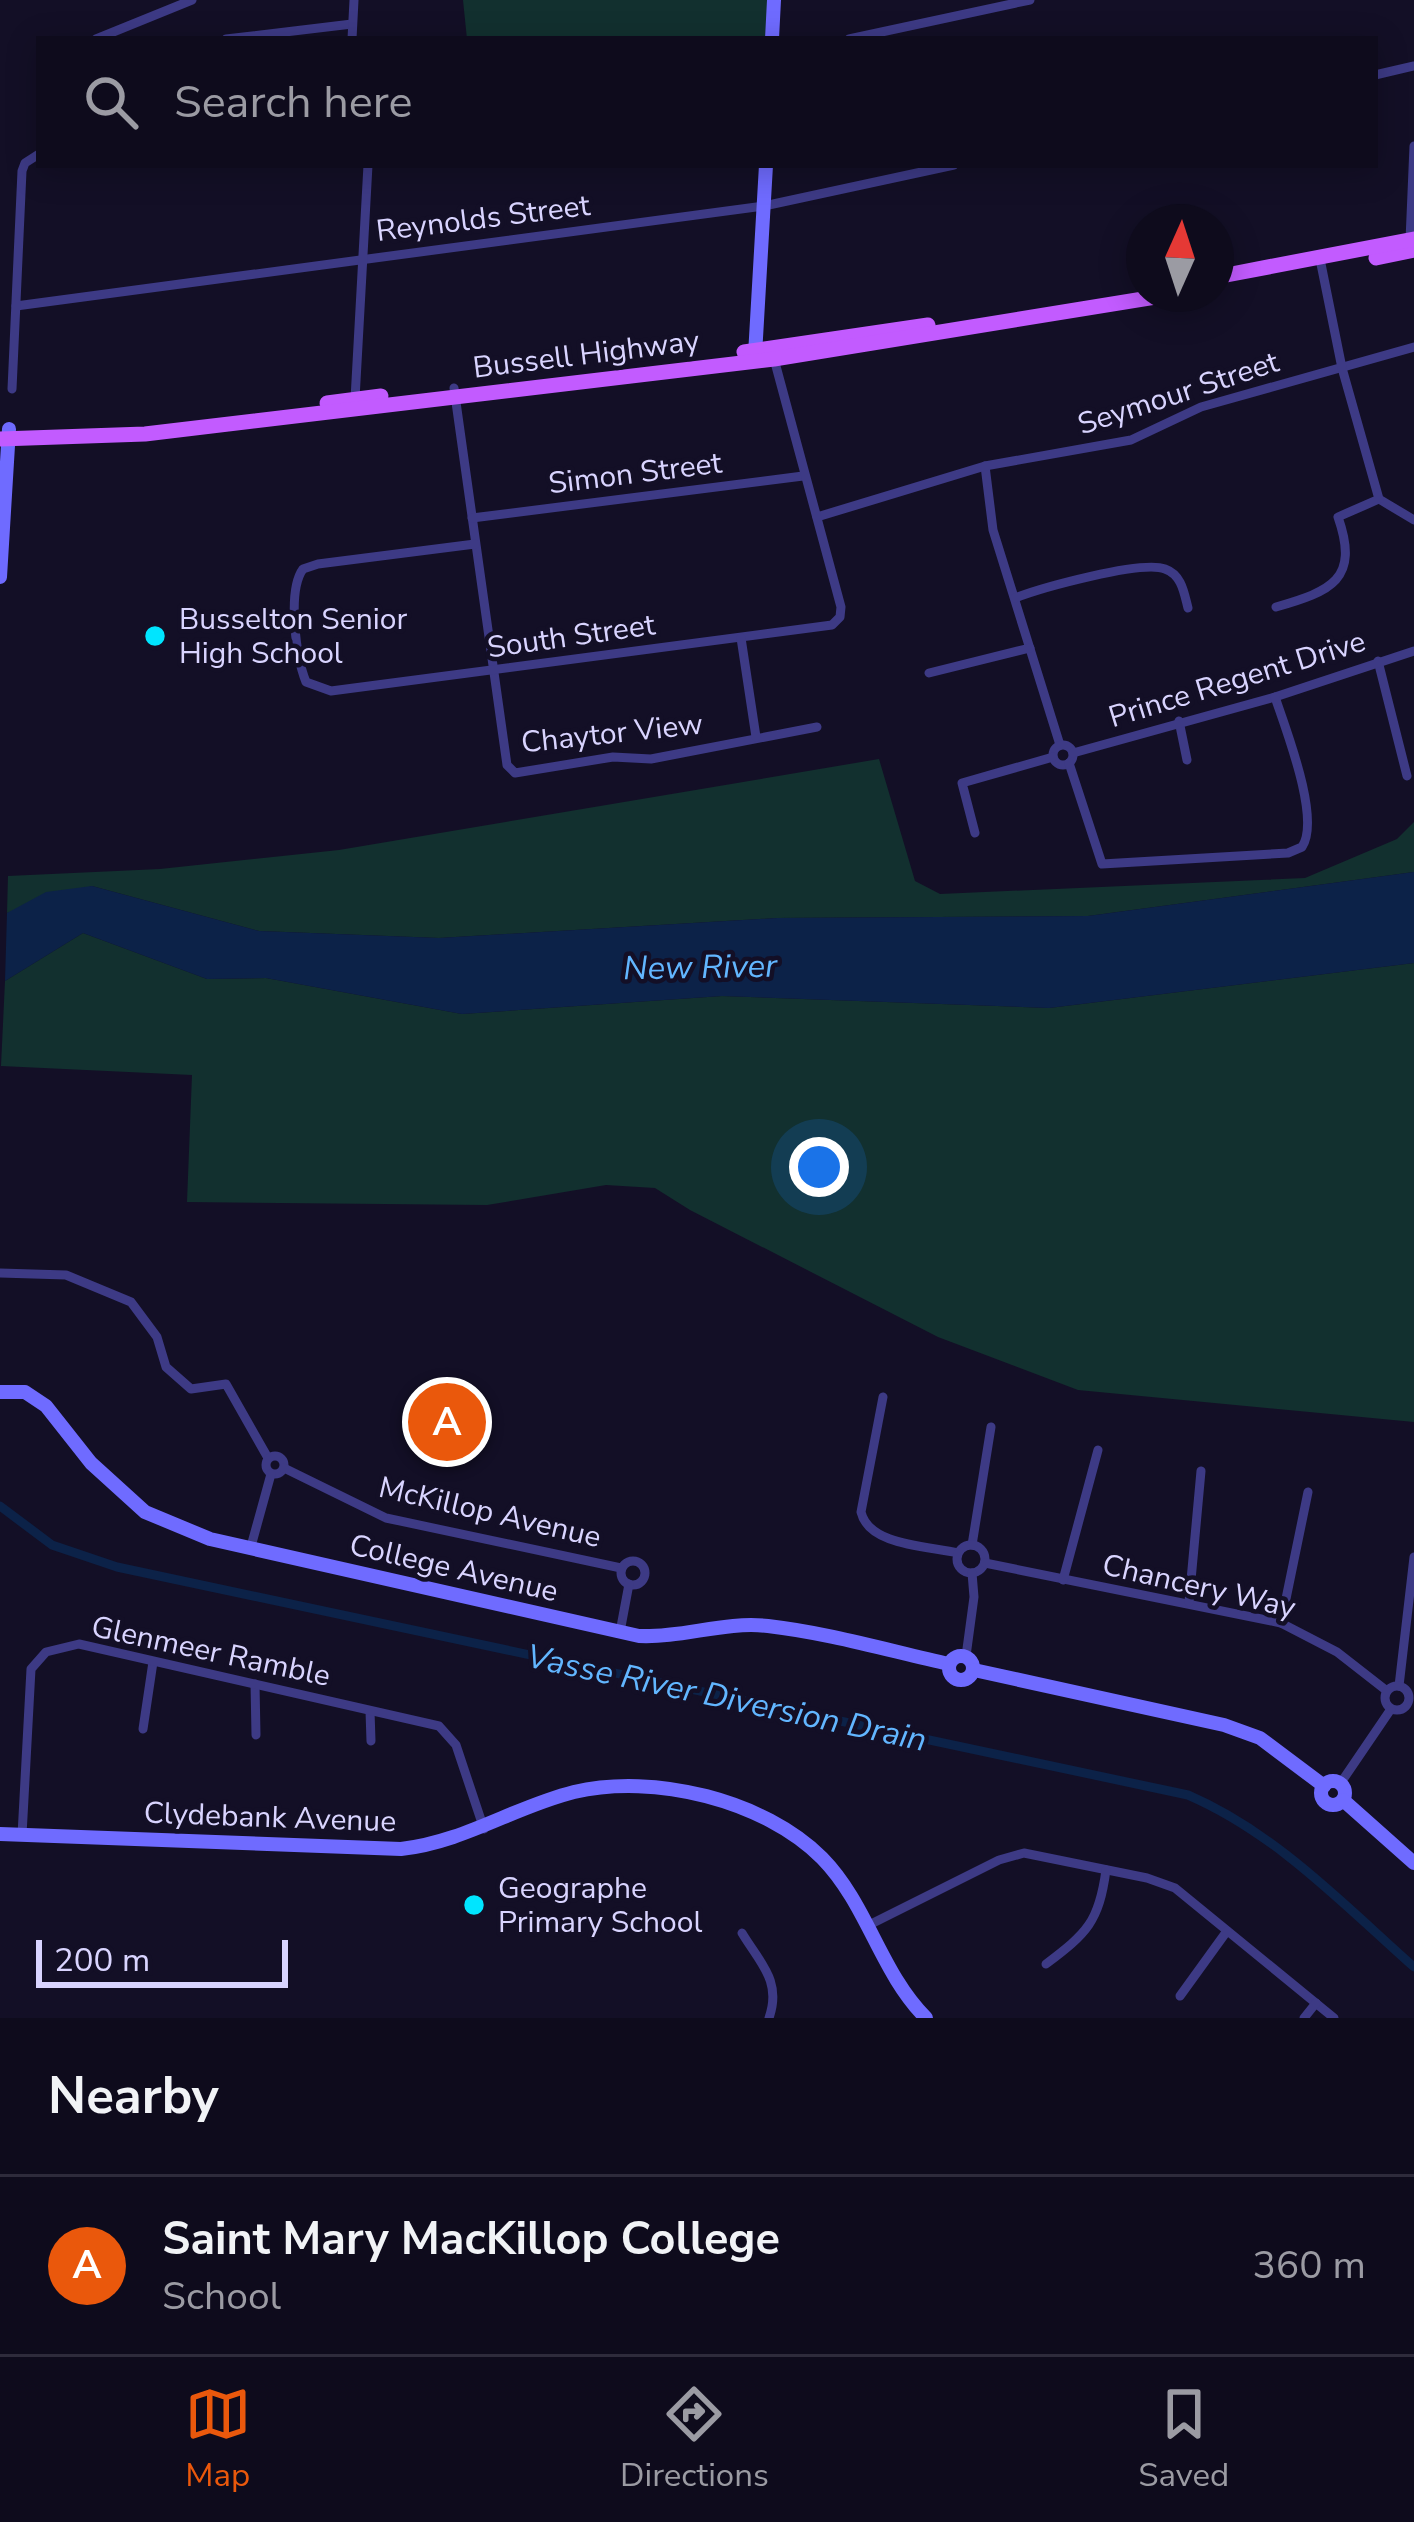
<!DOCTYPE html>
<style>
body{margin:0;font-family:"Nunito Sans",sans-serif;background:#1c1929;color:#f1f3f6}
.compass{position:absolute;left:1126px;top:204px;width:108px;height:108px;border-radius:50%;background:#0e0b1c;box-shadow:0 6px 30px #0003;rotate:3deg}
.scale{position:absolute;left:36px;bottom:30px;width:252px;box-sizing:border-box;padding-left:12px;border:6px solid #d9d4ff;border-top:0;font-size:33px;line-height:42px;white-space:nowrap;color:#d9d4ff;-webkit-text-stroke:9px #130f26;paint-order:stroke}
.you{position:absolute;left:819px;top:1167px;width:42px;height:42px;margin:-30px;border:9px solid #fff;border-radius:50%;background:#1a73e8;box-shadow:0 0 0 18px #1a73e833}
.badge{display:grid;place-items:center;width:78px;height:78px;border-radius:50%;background:#ea580c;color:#fff;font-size:39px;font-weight:700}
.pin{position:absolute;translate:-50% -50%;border:6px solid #fff;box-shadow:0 3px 12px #0006}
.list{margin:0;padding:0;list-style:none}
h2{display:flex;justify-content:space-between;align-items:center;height:156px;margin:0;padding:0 48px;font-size:51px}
h2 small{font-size:39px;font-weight:400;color:#9b9ba3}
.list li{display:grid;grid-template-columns:78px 1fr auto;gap:36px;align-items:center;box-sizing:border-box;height:180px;padding:0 48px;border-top:3px solid #2e2b3b}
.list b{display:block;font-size:45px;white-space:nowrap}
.list p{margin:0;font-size:39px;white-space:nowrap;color:#9b9ba3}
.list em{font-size:39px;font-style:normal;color:#9b9ba3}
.icon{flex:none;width:66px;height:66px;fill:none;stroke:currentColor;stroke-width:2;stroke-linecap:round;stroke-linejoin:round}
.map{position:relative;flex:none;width:1414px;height:2018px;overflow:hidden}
.search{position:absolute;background:#0e0b1c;box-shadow:0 6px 30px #0003;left:36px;right:36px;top:36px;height:132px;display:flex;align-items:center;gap:30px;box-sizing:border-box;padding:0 42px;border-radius:0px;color:#9b9ba3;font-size:45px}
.sheet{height:336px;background:#0e0b1c}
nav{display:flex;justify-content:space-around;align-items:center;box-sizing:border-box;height:168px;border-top:3px solid #2e2b3b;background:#0e0b1c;font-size:33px;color:#9b9ba3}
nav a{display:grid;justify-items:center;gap:6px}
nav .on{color:#ea580c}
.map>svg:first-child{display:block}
.green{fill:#12302f}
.water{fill:#0c2248}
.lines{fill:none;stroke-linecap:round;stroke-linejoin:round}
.canal{stroke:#0c2248;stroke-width:9}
.street{stroke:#3d3a85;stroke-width:9}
.secondary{stroke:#6f6bff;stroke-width:14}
.primary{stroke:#c25bff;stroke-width:15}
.poi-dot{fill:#00e5ff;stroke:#130f26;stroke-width:4.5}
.labels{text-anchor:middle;stroke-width:9;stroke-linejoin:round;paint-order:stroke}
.street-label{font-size:30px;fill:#d9d4ff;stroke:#130f26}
.poi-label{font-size:30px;fill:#d9d4ff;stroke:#130f26;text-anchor:start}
.water-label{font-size:33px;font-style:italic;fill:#62b6ff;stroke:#130f26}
</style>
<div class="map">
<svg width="1414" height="2018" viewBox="0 0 1414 2018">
<rect width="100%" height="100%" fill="#130f26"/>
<!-- green -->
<g class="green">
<path d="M463 0H769L767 39H467Z"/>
<path d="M879 759 915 881 940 894 1305 878 1397 839 1414 822V872L1088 916 777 918 439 938 259 931 92 886 7 913 8 876 160 869 339 850Z"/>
<path d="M83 933 207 979 266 978 462 1014 722 996 1049 1008 1414 963V1422L1078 1390 938 1337 690 1210 655 1188 606 1185 487 1205 187 1202 192 1075 1 1066 5 981Z"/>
</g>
<!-- water -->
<path class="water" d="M1414 872V963L1049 1008 722 996 462 1014 266 978 207 979 83 933 5 981 7 913 46 892 92 886 259 931 439 938 777 918 1088 916Z"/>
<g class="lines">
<!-- canal -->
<path class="canal" d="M0 1506 52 1545 117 1567 1188 1795C1276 1833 1343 1904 1414 1967"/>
<!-- street -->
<g class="street">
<path d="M96 39 192 0"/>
<path d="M226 39 352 24"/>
<path d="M352 39 354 0"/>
<path d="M849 39 1030 0"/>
<path d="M1375 75 1414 66"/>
<path d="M1410 240 1414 146"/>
<path d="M16 306 764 206 954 165"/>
<path d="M454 388 507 765 515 773 613 757 651 759 817 727"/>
<path d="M12 389 22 171 25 163 39 154"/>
<path d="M355 399 368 165"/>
<path d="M985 466 993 530 1060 745"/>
<path d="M1379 499 1414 520"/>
<path d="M817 517 985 466 1131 440 1201 407 1414 347"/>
<path d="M472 518 803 476"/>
<path d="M475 544 318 564 303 569C287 591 296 657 306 682L331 691 832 625 840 617 841 607 773 355"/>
<path d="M1015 598C1041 588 1141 560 1165 569 1182 575 1184 593 1188 608"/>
<path d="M1276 607C1331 591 1360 580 1338 517L1379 499 1342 368 1320 259"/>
<path d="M741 638 756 737"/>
<path d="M1378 661 1407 776"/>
<path d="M929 673 1030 648"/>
<path d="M1179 721 1187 760"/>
<circle cx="1063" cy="755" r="10"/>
<path d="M1073 753 1275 697 1414 651"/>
<path d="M1069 763 1102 864 1288 853 1302 847C1321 819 1286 730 1275 697"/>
<path d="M975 833 962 783 1053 757"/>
<path d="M0 1273 66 1275 131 1302 157 1337 166 1367 191 1389 226 1384 268 1458"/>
<path d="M883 1397 861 1512C869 1546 928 1546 958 1553"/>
<circle cx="275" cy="1465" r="9"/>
<path d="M284 1468 386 1518 621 1568"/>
<path d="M972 1545 991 1427"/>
<circle cx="971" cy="1559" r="14"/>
<path d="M250 1550 271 1474"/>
<circle cx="633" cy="1573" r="12"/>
<path d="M985 1563 1281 1623 1337 1652 1387 1691"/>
<path d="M1063 1580 1098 1450"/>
<path d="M1189 1602 1201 1471"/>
<path d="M1281 1623 1308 1492"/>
<path d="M620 1632 629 1584"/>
<path d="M966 1656 974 1597 972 1573"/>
<path d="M255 1684 256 1735"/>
<path d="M1399 1686 1414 1557"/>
<circle cx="1397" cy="1698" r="12"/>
<path d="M370 1711 371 1741"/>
<path d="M143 1729 153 1662"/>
<path d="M1340 1784 1391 1709"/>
<path d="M22 1835 31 1669 46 1652 79 1644 439 1726 456 1745 484 1829"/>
<path d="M869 1925 999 1860 1024 1853 1147 1878 1175 1888 1334 2018"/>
<path d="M742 1933C760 1963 782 1981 769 2018"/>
<path d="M1046 1964C1087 1933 1099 1922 1106 1870"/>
<path d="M1180 1996 1227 1931"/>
<path d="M1304 2018 1316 2003"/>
</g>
<!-- secondary -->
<g class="secondary">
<path d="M772 39 774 0"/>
<path d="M755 355 766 165"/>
<path d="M0 577 9 429"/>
<path d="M0 1392H25L46 1406 91 1463 145 1512 210 1539 639 1636C683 1638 724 1621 768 1626 829 1633 890 1651 949 1664"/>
<circle cx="961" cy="1668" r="12"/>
<path d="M974 1670 1224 1725 1260 1738 1324 1786"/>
<circle cx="1333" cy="1793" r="12"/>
<path d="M1343 1800 1414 1863"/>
<path d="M0 1834 401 1849C464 1842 514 1807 574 1792 654 1773 764 1800 822 1858 868 1905 880 1972 926 2018"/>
</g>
<!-- primary -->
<g class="primary">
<path d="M1376 258 1414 250"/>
<path d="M1216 277 1414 239"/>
<path d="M744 352 928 325"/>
<path d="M327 403 381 396"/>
<path d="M0 439 145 434 774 359 1174 294"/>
</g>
</g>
<!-- markers -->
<g class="poi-dot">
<circle cx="155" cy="636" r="12"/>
<circle cx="474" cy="1905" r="12"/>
</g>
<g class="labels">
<!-- street labels -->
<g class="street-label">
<text transform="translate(483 218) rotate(-7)" y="10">Reynolds Street</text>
<text transform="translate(586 354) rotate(-7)" y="10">Bussell Highway</text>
<text transform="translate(1178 393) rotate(-18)" y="10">Seymour Street</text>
<text transform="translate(635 473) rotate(-7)" y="10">Simon Street</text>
<text transform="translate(571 636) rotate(-8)" y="10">South Street</text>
<text transform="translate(1237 679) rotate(-17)" y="10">Prince Regent Drive</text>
<text transform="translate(612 733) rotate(-6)" y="10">Chaytor View</text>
<text transform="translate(490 1512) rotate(13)" y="10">McKillop Avenue</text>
<text transform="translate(454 1568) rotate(13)" y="10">College Avenue</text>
<text transform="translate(1199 1586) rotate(13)" y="10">Chancery Way</text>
<text transform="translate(211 1651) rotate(12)" y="10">Glenmeer Ramble</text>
<text transform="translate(270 1817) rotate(2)" y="10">Clydebank Avenue</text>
</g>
<!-- poi labels -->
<g class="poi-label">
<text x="179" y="629">Busselton Senior<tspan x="179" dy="34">High School</tspan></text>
<text x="498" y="1898">Geographe<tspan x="498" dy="34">Primary School</tspan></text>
</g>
<!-- water labels -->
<g class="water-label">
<text transform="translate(700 966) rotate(-1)" y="12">New River</text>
<text transform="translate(727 1697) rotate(12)" y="12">Vasse River Diversion Drain</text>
</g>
</g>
</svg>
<svg class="compass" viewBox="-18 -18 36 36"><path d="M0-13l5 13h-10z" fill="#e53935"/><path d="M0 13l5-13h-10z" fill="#9b9ba3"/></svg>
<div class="scale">200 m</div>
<div class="you"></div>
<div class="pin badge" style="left:447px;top:1422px">A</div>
<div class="search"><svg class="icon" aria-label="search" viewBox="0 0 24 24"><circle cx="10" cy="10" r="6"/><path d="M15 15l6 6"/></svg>Search here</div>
</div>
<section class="sheet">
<h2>Nearby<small></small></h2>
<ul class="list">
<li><span class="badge">A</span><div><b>Saint Mary MacKillop College</b><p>School</p></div><em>360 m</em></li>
</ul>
</section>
<nav>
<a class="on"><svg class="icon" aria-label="map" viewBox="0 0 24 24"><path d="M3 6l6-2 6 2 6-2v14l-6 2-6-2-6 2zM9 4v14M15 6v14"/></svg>Map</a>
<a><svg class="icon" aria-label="directions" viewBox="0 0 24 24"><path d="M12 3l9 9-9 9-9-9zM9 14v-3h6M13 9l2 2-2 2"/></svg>Directions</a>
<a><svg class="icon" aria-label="saved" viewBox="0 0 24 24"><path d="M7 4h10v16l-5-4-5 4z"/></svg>Saved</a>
</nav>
